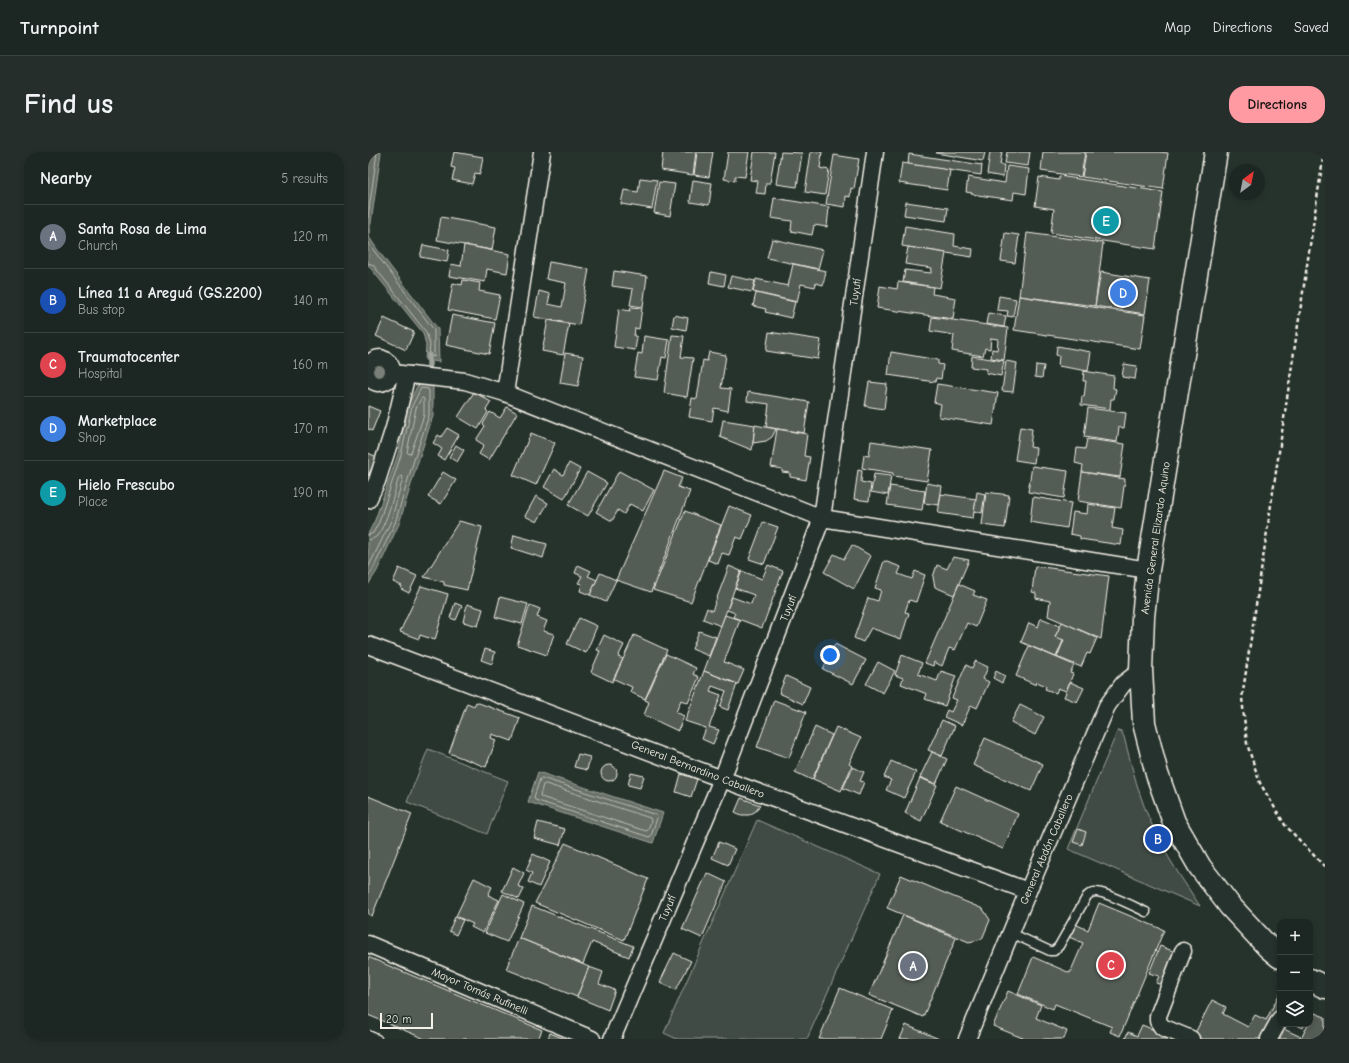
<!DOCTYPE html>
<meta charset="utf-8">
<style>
body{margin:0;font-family:"Comic Neue",sans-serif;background:#252e2a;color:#f1f3f6}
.controls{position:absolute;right:12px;bottom:12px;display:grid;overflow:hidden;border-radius:8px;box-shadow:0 2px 6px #0003}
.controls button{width:36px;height:36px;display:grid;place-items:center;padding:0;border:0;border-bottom:1px solid #3a4340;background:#1c2622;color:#f1f3f6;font:20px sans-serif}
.compass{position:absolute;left:861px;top:12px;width:36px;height:36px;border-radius:50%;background:#1c2622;box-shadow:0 2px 6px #0003;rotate:32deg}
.scale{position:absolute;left:12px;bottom:10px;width:53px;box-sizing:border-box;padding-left:4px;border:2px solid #f4f1e8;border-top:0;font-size:11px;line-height:14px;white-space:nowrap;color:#f4f1e8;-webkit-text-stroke:3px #26332d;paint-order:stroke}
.you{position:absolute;left:462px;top:503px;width:14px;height:14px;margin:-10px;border:3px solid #fff;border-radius:50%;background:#1a73e8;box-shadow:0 0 0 6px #1a73e833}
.badge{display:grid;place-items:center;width:26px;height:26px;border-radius:50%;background:#ff9aa2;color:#fff;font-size:13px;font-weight:700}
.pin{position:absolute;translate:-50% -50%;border:2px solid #fff;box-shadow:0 1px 4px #0006}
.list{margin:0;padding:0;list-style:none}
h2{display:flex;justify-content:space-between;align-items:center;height:52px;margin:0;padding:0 16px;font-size:17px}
h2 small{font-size:13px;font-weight:400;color:#a0a5a5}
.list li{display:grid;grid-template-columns:26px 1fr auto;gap:12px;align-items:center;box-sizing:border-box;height:64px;padding:0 16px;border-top:1px solid #3a4340}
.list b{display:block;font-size:15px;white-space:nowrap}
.list p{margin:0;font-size:13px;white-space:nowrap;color:#a0a5a5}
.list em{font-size:13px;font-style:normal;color:#a0a5a5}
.icon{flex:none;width:22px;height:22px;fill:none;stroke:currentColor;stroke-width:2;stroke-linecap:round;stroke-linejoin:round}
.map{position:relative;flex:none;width:957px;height:887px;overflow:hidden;border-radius:16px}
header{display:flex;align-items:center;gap:24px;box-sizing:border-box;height:56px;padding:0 20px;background:#1c2622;border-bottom:1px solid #3a4340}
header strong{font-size:19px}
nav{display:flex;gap:22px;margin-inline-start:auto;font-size:14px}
.intro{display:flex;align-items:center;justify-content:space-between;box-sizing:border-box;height:96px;padding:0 24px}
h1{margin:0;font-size:28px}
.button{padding:10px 18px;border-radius:16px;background:#ff9aa2;color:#111;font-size:14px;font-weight:700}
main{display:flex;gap:24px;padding:0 24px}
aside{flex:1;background:#1c2622;border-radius:16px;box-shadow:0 2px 6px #0003}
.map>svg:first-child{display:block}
.green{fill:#414b45;stroke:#9a9e96}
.water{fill:#676f68;stroke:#9fa39b}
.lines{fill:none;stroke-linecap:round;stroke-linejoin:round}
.shore{stroke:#bcbdb5;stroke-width:1}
.stream{stroke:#9fa39b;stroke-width:5.5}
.building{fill:#525c55;stroke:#f4f1e8}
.service-casing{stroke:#f4f1e8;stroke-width:11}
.minor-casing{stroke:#f4f1e8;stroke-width:19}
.primary-casing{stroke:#f4f1e8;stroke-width:25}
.path{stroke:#f4f1e8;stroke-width:2.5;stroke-dasharray:4 3;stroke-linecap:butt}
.service{stroke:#26332d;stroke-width:8}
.minor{stroke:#26332d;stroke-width:16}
.primary{stroke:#26332d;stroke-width:22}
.tree{fill:#7a8079}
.labels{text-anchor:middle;stroke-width:3;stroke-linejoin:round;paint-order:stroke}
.street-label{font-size:11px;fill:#f4f1e8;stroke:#26332d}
</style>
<header>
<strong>Turnpoint</strong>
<nav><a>Map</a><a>Directions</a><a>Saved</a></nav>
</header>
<div class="intro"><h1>Find us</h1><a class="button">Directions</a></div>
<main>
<aside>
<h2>Nearby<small>5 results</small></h2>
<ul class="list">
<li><span class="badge" style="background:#6b7280">A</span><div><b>Santa Rosa de Lima</b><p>Church</p></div><em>120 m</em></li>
<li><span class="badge" style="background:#1a4fb4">B</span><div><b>Línea 11 a Areguá (GS.2200)</b><p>Bus stop</p></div><em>140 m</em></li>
<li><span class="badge" style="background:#e0444e">C</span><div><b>Traumatocenter</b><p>Hospital</p></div><em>160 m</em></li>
<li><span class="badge" style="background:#3f7fe0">D</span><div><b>Marketplace</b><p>Shop</p></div><em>170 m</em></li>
<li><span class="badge" style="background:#0f9aa8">E</span><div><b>Hielo Frescubo</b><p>Place</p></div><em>190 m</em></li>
</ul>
</aside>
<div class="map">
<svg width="957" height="887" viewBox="0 0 957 887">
<rect width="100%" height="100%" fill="#26332d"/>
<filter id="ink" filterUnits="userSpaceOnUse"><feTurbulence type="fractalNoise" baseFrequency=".025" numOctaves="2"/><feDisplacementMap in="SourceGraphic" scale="8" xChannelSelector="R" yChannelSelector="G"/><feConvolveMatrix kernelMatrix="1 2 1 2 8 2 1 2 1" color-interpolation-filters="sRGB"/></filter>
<g filter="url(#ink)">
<!-- green -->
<g class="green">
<path d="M750 578 753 579 756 585C764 615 771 646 785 675 797 703 815 728 832 754L700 697Z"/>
<path d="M60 597 140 629 119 682 39 650Z"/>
<path d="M389 668 512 722 439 887H309L296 881Z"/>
</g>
<!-- water -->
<g class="water">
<path d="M0 0H13L1 85 9 97 70 177 71 210 57 208 58 193 55 181 0 113Z"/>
<path d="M51 230 65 234V264L49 313 31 372 9 419 0 433V382L7 368 30 302 40 253Z"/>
<path d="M170 620 295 661 285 691 160 650Z"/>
</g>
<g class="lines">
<!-- shore -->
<g class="shore">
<path d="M0 66 9 0"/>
<path d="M0 91 66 178V205L61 203 62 193 58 180 5 113 0 111"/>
<path d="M55 246 56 248V263L43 301 41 302 39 300 48 256 53 247Z"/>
<path d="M0 383 5 381 11 370 33 303 44 254 53 236 60 237 61 239V263L45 311 27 371 5 417 0 425"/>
<path d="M0 388C3 387 6 387 9 384 19 372 26 341 31 325L34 324 35 326 23 369 0 416"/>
<path d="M174 626 288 663 289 666 283 684 281 685 167 648 166 645 172 627Z"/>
<path d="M178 632 282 666 283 669 280 678 278 679 173 645 172 643 175 633Z"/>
</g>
<!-- stream -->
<path class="stream" d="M58 224 61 214V203"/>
</g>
<!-- building -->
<g class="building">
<path d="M86 0 115 5 112 22 107 21 104 32 84 28 87 16 83 15Z"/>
<path d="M295 0H328L325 23 293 18Z"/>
<path d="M329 0H345L341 25 326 23Z"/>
<path d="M360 0H381L377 25 367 24V29L356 27Z"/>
<path d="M386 0H407L402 31H398L397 42 388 41 390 29 382 28Z"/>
<path d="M413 0 434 1 429 35 408 32Z"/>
<path d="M443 0H454L452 16 461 18 457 43 437 40Z"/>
<path d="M569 0H617L615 9 568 1Z"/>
<path d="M622 0H634L632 13H636L635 25 619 22Z"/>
<path d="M639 0H662L660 14 637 11Z"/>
<path d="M675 0H717L713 25 673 19Z"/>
<path d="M718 0H791L800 1 795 37 714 25Z"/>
<path d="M541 2 614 13 613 23 540 12Z"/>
<path d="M466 3 491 7 486 37 483 36 482 45 478 44 477 55 458 52Z"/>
<path d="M534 11 582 18 579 38 531 31Z"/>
<path d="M639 14 661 17 658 42 646 40 645 48 603 42 604 41 598 40 600 25 637 31Z"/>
<path d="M691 24 795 40 787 97 683 81 686 57 667 54 671 25 691 28Z"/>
<path d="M272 26 289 28 284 57 253 52 256 38 270 40Z"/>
<path d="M325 28 344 31 341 53 322 50Z"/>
<path d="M291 30 307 32 302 64 286 61Z"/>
<path d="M406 46 461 55 459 75 446 73 444 83 423 79 424 69 403 66Z"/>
<path d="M538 50 580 56 578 69 536 63Z"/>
<path d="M73 65 128 75 124 98 69 88Z"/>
<path d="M537 74 587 82 586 94 605 97 604 105 534 94Z"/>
<path d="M637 81 651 83 647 111 633 109Z"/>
<path d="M659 81 735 91 727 154 651 144Z"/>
<path d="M404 87 455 98 450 117 399 106Z"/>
<path d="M55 93 81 98 79 110 52 105Z"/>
<path d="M96 93 142 102 139 121 119 117 117 130 81 124 83 112 93 114Z"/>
<path d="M540 95 578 101 572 136 535 130 537 118 563 121 564 116 537 112Z"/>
<path d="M181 110 221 117 211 173 166 165 171 139 182 142 180 152 194 155 198 131 178 127Z"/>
<path d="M425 112 458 119 455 133 448 131 447 135 433 132 429 150 385 140 388 127 420 134Z"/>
<path d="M246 119 279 124 275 155 262 153 265 137 244 134Z"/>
<path d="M343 120 358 123 356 134 341 131Z"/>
<path d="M733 120 782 128 777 162 727 154Z"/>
<path d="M363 124 387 129 384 140 360 135Z"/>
<path d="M95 128 112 131 111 139 132 143 127 167 80 158 85 131 94 133Z"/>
<path d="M530 130 565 135 564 142 588 146 585 167 509 156 512 134 529 137Z"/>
<path d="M388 141 427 150 423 166 397 160 398 157 385 154Z"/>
<path d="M631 144 648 147 645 165 639 164 640 159 629 158Z"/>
<path d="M651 144 777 163 772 197 646 178Z"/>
<path d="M263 155 274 156 271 177 267 176 266 184 269 185 267 198 246 195 251 157 262 159Z"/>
<path d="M620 161 638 164 636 175 618 172Z"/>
<path d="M84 163 127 171 121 202 78 193Z"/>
<path d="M306 163 320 166 318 178 304 175Z"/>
<path d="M564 165 640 176 636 208 623 206 624 197 629 198 630 187 623 186 622 197 617 196 615 204 584 199 586 183 562 179Z"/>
<path d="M16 166 46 180 38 198 8 184Z"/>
<path d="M180 168 201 172 195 203 174 199Z"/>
<path d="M401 180 453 188 450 207 398 199Z"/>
<path d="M304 183 316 184 313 205 325 206 319 245 296 241Z"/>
<path d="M276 184 301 188 298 206 294 205 290 228 266 225 270 201 274 202Z"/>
<path d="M689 194 723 200 720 219 690 214 691 204 688 203Z"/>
<path d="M341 200 358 203 353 236 363 237 360 259 346 256 344 269 321 265 324 246 329 247 335 208 339 209Z"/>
<path d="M523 200 570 208V212L575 213 573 227 568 226 567 230 520 223Z"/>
<path d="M197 201 215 204 210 234 192 231Z"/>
<path d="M604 204 636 209 633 224 618 221 619 217 603 215Z"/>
<path d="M638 209 649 211 645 240 634 239Z"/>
<path d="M756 212 769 214 767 227 754 225Z"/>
<path d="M668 213 676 214 674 226 667 225Z"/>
<path d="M716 219 746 224 745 236 748 237 746 247H743L742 257 713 253 714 244 716 245 718 229H715Z"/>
<path d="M501 230 519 232 516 257 497 254Z"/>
<path d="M569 232 630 241 625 273 571 265 573 252 566 250Z"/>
<path d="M106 240 123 250 118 258 120 260 110 277 90 265Z"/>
<path d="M380 240 441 250 436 281 398 275 401 252 379 249Z"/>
<path d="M0 254 12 259 4 279 0 277Z"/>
<path d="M139 255 149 261 121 308 111 302 116 293 108 288 117 274 115 272 122 260 132 266Z"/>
<path d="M720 256 758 261 756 276 751 275 749 290 716 285Z"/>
<path d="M355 268 387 273 384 298 352 285Z"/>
<path d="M387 273 408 277 404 285 398 289 385 291Z"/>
<path d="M652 275 664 277 662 295 668 296 666 311 647 308Z"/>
<path d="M79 276 91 283 76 308 70 304 74 297 65 291 70 283 73 285Z"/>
<path d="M409 277 439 282 436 304 442 305 438 328 422 325V321L414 320V317L403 315Z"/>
<path d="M163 281 187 291 168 333 145 323Z"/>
<path d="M719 287 757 292 752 325 714 320 715 313 707 311 709 296 717 297Z"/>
<path d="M503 289 564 298 559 329 525 324V321L494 316 496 303 501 304Z"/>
<path d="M88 293 96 298 89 310 81 305Z"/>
<path d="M0 301 9 305 0 324Z"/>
<path d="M201 311 212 317 196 347 176 335 186 317 195 323Z"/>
<path d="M664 314 700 319 696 346 660 340Z"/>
<path d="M490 318 494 319 493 330 503 332 501 349 486 347Z"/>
<path d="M251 319 286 338 275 359 262 352 256 362 250 358 244 369 228 360Z"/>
<path d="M296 319 314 326 310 335 322 339 283 440 248 428Z"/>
<path d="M75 320 88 328 73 352 60 345Z"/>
<path d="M219 320 239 331 220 364 200 353Z"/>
<path d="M714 320 757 327 753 356 710 349Z"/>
<path d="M506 322 523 324 520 343 503 340Z"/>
<path d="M559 331 574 334 571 353 556 351Z"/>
<path d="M522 334 557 339 554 358 519 353Z"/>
<path d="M609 340 617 342 614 361 606 359Z"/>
<path d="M618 340 641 343 637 376 614 373Z"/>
<path d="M573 342 608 347 605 366 570 361Z"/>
<path d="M168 344 180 351 169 370 157 364Z"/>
<path d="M665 345 703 351 699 376 662 370Z"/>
<path d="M720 352 747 356 744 376 755 378 753 393 712 387V384L702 382 705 360 719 362Z"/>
<path d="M361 354 384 363 374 387 368 385 361 403 354 401 350 412 340 408Z"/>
<path d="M317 359 353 373 323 450 285 438Z"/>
<path d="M91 369 114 375 99 438 76 433V430L56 425Z"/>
<path d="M395 370 410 375 396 412 381 407Z"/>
<path d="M146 383 179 392 175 406 143 396Z"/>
<path d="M484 393 503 404 486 437 456 420 466 402 476 407Z"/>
<path d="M585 405 601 408 586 443 567 435 565 425 569 413 579 417Z"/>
<path d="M516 409 533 415 530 422 544 427 547 419 557 423 548 450 541 448 537 460 541 461 533 487 503 476 495 490 486 486 500 446 510 449 513 438 507 436Z"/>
<path d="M210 413 223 419 220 424 229 428 222 443 212 439 214 432 210 431 214 424 207 421Z"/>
<path d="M400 413 415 419 394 476 365 465 367 461 359 458 364 445 383 452 386 443 367 436 374 419 394 427Z"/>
<path d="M361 414 373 419 353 474 335 467 339 456 344 459Z"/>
<path d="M667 414 741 424 733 487 680 464 682 449 668 446V441L664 440Z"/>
<path d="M31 416 49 424 41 441 33 437 34 434 25 430Z"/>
<path d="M232 421 248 428 238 450 222 443Z"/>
<path d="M591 432 607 439 605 443 619 448 608 475 599 471 587 498 581 496 574 514 566 510 565 514 557 511Z"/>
<path d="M53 434 80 442 67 488 52 483 51 487 32 480Z"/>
<path d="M132 445 160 452 154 472 127 465Z"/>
<path d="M87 451 94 454 88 468 82 466Z"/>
<path d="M99 452 115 457 110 474 95 470Z"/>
<path d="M162 453 172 457 169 465 179 469 175 479 186 482 179 503 149 493Z"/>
<path d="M357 463 372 468 356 510 376 518 370 532 336 519Z"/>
<path d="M211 466 229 474 218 501 199 492Z"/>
<path d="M673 466 692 474 687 485 695 489 688 505 653 490 661 471 670 475Z"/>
<path d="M694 470 729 486 722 502 719 501 713 515 689 505 696 488 687 485Z"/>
<path d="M331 479 348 485 341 504 324 497Z"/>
<path d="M236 483 256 493 250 505 255 507 244 530 223 520 232 499 229 498Z"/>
<path d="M266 483 299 498 277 547 262 540 264 535 246 527Z"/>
<path d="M467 492 498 508 485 532 455 517Z"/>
<path d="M661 494 706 513 702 521 705 522 698 539 690 536 688 541 677 537 678 534 669 530 668 533 648 524Z"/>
<path d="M117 497 127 500 124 512 113 508Z"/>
<path d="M298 502 328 516 325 522 331 525 320 551 313 548 308 560 316 564 310 579 276 563 281 550 277 548Z"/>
<path d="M534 503 554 511 550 522 569 529 573 519 588 524 577 554 557 547 559 542 533 532 535 526 527 523Z"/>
<path d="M607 509 620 515 615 527 621 530 609 556 603 553 594 573 576 565 579 558 583 560 589 548 584 546 598 513 604 516Z"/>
<path d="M510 510 527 519 515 541 498 532Z"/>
<path d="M336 519 369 532 360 558 352 555 358 539 344 534 342 539 353 543 341 575 351 578 345 592 334 587 338 576 317 569Z"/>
<path d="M628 519 637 524 634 531 625 526Z"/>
<path d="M418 524 442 535 435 552 411 541Z"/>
<path d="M702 530 716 536 709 550 696 545Z"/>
<path d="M406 548 438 560 421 606 389 595Z"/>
<path d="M108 550 152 566 144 589 124 582 123 586 128 588 118 615 81 601 99 551 106 554Z"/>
<path d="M652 553 676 565 667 583 643 570Z"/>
<path d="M574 568 587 574 574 604 560 598Z"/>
<path d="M447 575 464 583 444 628 427 620Z"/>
<path d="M468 575 493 586 481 612 484 614 473 639 445 627Z"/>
<path d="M617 586 675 612 663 639 605 613Z"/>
<path d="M564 600 579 607 568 632 552 625Z"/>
<path d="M210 602 222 605 219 618 206 615Z"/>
<path d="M523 609 548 620 536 646 518 638 523 628 516 625Z"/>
<circle cx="241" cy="621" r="8"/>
<path d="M485 615 496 620 492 629 496 630 491 643 475 636Z"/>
<path d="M263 621 276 624 272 636 260 633Z"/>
<path d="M313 622 329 627 323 645 308 640Z"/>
<path d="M552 626 569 633 553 669 537 661Z"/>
<path d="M588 634 650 662 635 697 572 669Z"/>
<path d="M0 644 44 662 4 764 0 762Z"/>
<path d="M373 646 392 653 388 659 381 663H373L367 660Z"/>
<path d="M170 670 197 677 192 693 166 686Z"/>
<path d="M710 677 718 680 714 693 705 690Z"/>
<path d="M351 690 367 697 360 713 344 706Z"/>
<path d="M197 691 280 727 256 788 167 751Z"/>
<path d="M165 702 182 710 171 735 160 730 164 721 158 718Z"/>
<path d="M145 715 156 721 150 734 156 737 151 747 134 739Z"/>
<path d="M339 721 358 730 334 786 314 777Z"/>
<path d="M533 723 615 757 622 768 614 787 601 790 519 756Z"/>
<path d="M106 726 124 735 120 743 131 748 115 781 103 775 105 772 88 764Z"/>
<path d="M135 742 156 752 139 790 117 781Z"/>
<path d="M731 751 796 778 752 884 742 880 744 875 687 852 685 857 650 842 665 805 702 821 715 791 701 785 707 772 720 778Z"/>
<path d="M164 754 265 794 261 805 224 790 215 812 151 786Z"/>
<path d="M535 763 588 786 555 865 501 843Z"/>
<path d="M87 765 95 768 88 783 81 779Z"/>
<path d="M151 786 221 815 209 845 138 817Z"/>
<path d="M792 794 812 802 799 835 788 831 791 824 781 821Z"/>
<path d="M306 801 323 809 308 838 292 830Z"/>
<path d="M0 805 174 878 170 887H57L0 863Z"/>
<path d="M221 815 235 820 231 832 247 838 240 858 209 845Z"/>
<path d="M472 836 525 858 513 887H451Z"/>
<path d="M640 839 673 853 668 866 699 879 696 887H657L625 874Z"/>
<path d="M912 841V865L905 872 933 885 932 887H824L844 848 858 855 855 862 880 875 887 863 898 868Z"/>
<path d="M944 860 957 865V887H933L940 872H942V866Z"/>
<path d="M927 872H937L935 876Z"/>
<path d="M538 873 571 887H532Z"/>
<path d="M774 873 803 885 802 887H757L760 880 769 884Z"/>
<path d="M182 881 197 887H180Z"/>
</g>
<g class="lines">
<!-- service casing -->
<g class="service-casing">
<g id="service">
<path d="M643 781 682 799H686L691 794 719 744C722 741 724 740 728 740 738 740 767 755 778 760"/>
<path d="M0 883 9 887"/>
</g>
</g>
<!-- minor casing -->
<g class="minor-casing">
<g id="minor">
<path d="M0 214C3 209 7 206 13 206 16 207 19 209 21 211 32 225 9 241 0 223"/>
<path d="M24 221 97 229 137 241 454 366 780 418"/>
<path d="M137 241 174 0"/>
<path d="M0 348 9 329 26 276 38 226 43 223"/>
<path d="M0 493 354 627 660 739"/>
<path d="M0 792 224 887"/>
<path d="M815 799 790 864V869L794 875 823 887"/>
<path d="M244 887 354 627 454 366 507 0"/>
<path d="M599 887 660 739 739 554 755 532 773 518"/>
<path d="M901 887 912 867"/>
</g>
</g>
<!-- primary casing -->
<g class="primary-casing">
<g id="primary">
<path d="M848 0 780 418 775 465 773 518 776 571 789 622 806 670 832 715 862 754 901 796 912 805"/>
<path d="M942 828 957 835"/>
</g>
</g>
<!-- path -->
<path class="path" d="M956 0 874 546 879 592 892 631 917 673 957 715"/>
<!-- service -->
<use href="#service" class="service"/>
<!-- minor -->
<use href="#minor" class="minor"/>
<!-- primary -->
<use href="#primary" class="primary"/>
</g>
<!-- trees -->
<circle class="tree" cx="11" cy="219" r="6"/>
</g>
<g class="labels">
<!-- street labels -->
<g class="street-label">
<text transform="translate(487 140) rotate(-82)" y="4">Tuyutí</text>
<text transform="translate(787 386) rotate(-82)" y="4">Avenida General Elizardo Aquino</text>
<text transform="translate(420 456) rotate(-69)" y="4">Tuyutí</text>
<text transform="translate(330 617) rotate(21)" y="4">General Bernardino Caballero</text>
<text transform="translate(678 697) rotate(-67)" y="4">General Abdón Caballero</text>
<text transform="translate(299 756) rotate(-67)" y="4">Tuyutí</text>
<text transform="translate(112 839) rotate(23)" y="4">Mayor Tomás Rufinelli</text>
</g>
</g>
</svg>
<div class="controls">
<button>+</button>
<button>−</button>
<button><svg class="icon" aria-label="layers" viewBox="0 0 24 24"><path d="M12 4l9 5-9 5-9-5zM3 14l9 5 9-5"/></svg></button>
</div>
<svg class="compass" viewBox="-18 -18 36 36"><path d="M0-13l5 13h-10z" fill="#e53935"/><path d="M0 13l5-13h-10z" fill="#a0a5a5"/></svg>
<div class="scale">20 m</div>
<div class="you"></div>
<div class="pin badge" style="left:545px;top:814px;background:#6b7280">A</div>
<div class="pin badge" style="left:790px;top:687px;background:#1a4fb4">B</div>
<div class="pin badge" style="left:743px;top:813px;background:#e0444e">C</div>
<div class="pin badge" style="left:755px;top:141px;background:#3f7fe0">D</div>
<div class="pin badge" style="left:738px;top:69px;background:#0f9aa8">E</div>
</div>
</main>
